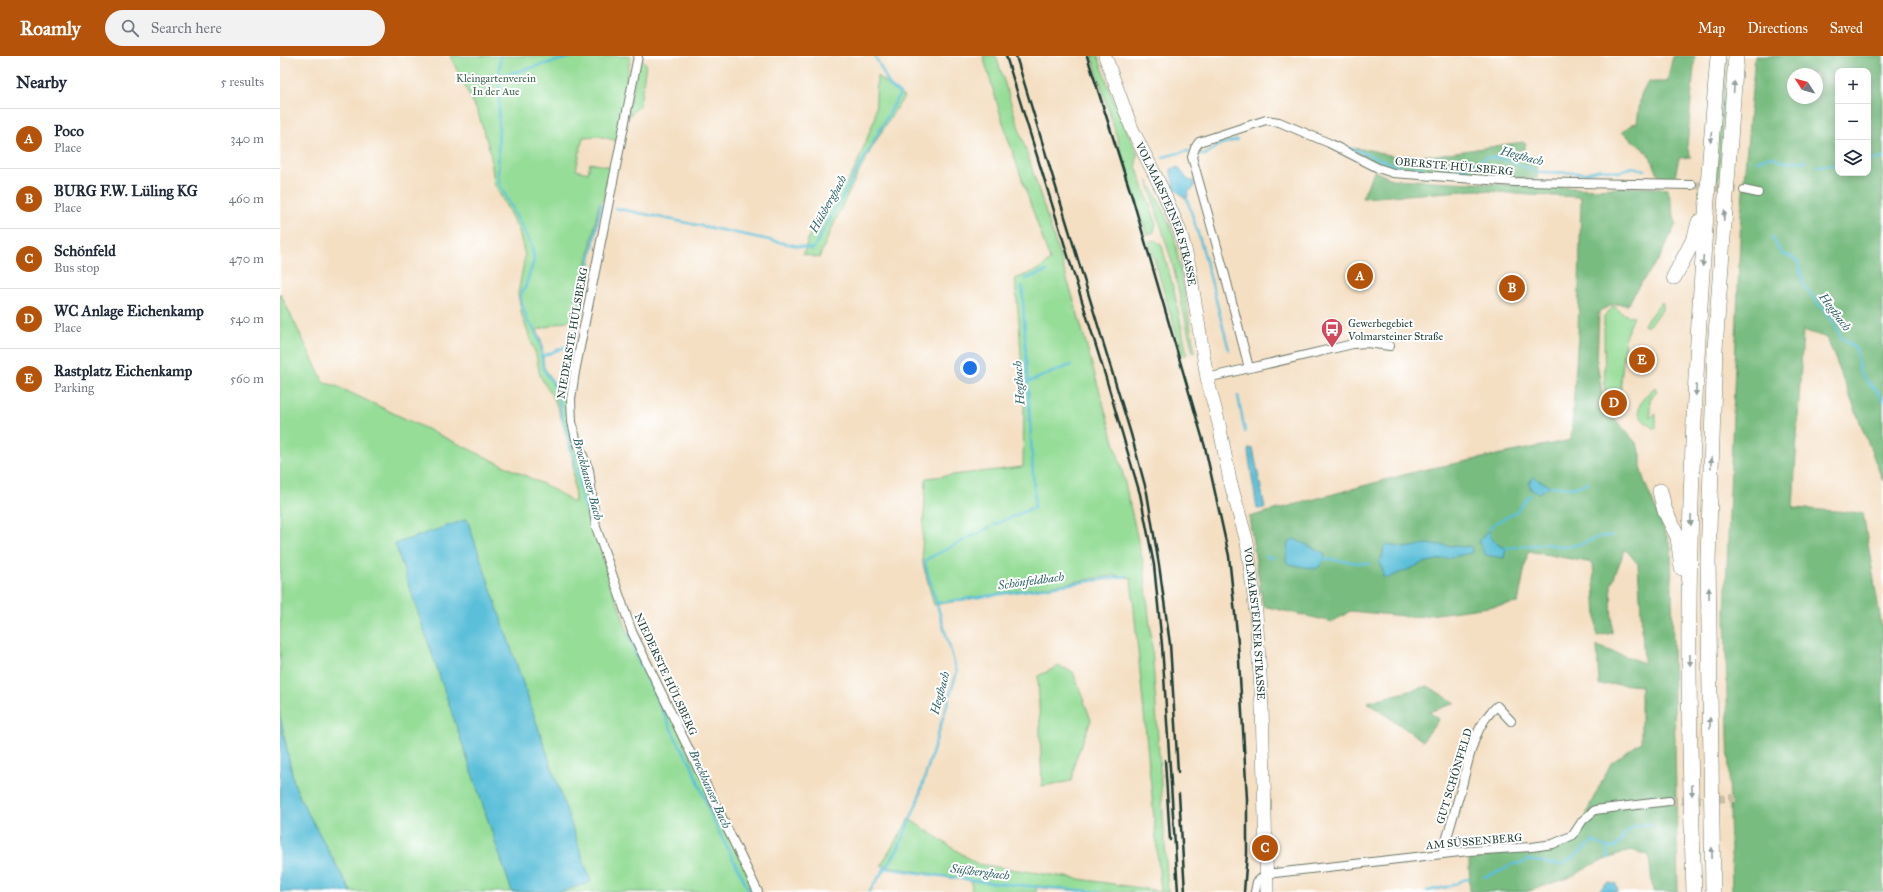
<!DOCTYPE html>
<meta charset="utf-8">
<style>
body{margin:0;font-family:"IM FELL Great Primer",serif;background:#f2f2f3;color:#1f2937}
.controls{position:absolute;right:12px;top:12px;display:grid;overflow:hidden;border-radius:8px;box-shadow:0 2px 10px #0003}
.controls button{width:36px;height:36px;display:grid;place-items:center;padding:0;border:0;border-bottom:1px solid #e0e1e3;background:#fff;color:#1f2937;font:20px sans-serif}
.compass{position:absolute;left:1507px;top:12px;width:36px;height:36px;border-radius:50%;background:#fff;box-shadow:0 2px 10px #0003;rotate:306deg}
.you{position:absolute;left:690px;top:312px;width:14px;height:14px;margin:-10px;border:3px solid #fff;border-radius:50%;background:#1a73e8;box-shadow:0 0 0 6px #1a73e833}
.badge{display:grid;place-items:center;width:26px;height:26px;border-radius:50%;background:#b45309;color:#fff;font-size:13px;font-weight:700}
.pin{position:absolute;translate:-50% -50%;border:2px solid #fff;box-shadow:0 1px 4px #0006}
.list{margin:0;padding:0;list-style:none}
h2{display:flex;justify-content:space-between;align-items:center;height:52px;margin:0;padding:0 16px;font-size:17px}
h2 small{font-size:13px;font-weight:400;color:#747a83}
.list li{display:grid;grid-template-columns:26px 1fr auto;gap:12px;align-items:center;box-sizing:border-box;height:60px;padding:0 16px;border-top:1px solid #e0e1e3}
.list b{display:block;font-size:15px;white-space:nowrap}
.list p{margin:0;font-size:13px;white-space:nowrap;color:#747a83}
.list em{font-size:13px;font-style:normal;color:#747a83}
.icon{flex:none;width:22px;height:22px;fill:none;stroke:currentColor;stroke-width:2;stroke-linecap:round;stroke-linejoin:round}
.map{position:relative;flex:none;width:1603px;height:836px;overflow:hidden}
header{display:flex;align-items:center;gap:24px;box-sizing:border-box;height:56px;padding:0 20px;background:#b45309;color:#fff}
header strong{font-size:19px}
nav{display:flex;gap:22px;margin-inline-start:auto;font-size:14px}
.search{width:280px;height:36px;background:#f2f2f3;display:flex;align-items:center;gap:10px;box-sizing:border-box;padding:0 14px;border-radius:22px;color:#747a83;font-size:15px}
main{display:flex}
aside{flex:1;background:#fff}
.map>svg:first-child{display:block}
.green{fill:#96dd98;stroke:#5a8d66}
.forest{fill:#78bc80;stroke:#4c7c5a;fill-rule:evenodd}
.water{fill:#5bbfd9;stroke:#3d7e86}
.lines{fill:none;stroke-linecap:round;stroke-linejoin:round}
.stream{stroke:#5bbfd9;stroke-width:2.5}
.minor-tunnel{stroke:#c9bfa6;stroke-width:8;stroke-dasharray:8 4;stroke-linecap:butt}
.minor-casing{stroke:#6a7666;stroke-width:10}
.primary-casing{stroke:#6a7666;stroke-width:14}
.motorway-casing{stroke:#6a7666;stroke-width:16}
.minor{stroke:#fff;stroke-width:8}
.primary{stroke:#fff;stroke-width:13}
.motorway{stroke:#fff;stroke-width:15}
.rail{stroke:#1f3d34;stroke-width:2.5}
.oneway{fill:#8f9e9a}
.labels{text-anchor:middle;stroke-width:4;stroke-linejoin:round;paint-order:stroke}
.park-label{font-size:11px;fill:#3d654d;stroke:#fff}
.street-label{font-size:11px;fill:#1f3d34;stroke:#fff}
.poi-label{font-size:11px;fill:#1f3d34;stroke:#fff;text-anchor:start}
.water-label{font-size:12px;font-style:italic;fill:#316466;stroke:#fff}
</style>
<header>
<strong>Roamly</strong>
<div class="search"><svg class="icon" aria-label="search" viewBox="0 0 24 24"><circle cx="10" cy="10" r="6"/><path d="M15 15l6 6"/></svg>Search here</div>
<nav><a>Map</a><a>Directions</a><a>Saved</a></nav>
</header>
<main>
<aside>
<h2>Nearby<small>5 results</small></h2>
<ul class="list">
<li><span class="badge">A</span><div><b>Poco</b><p>Place</p></div><em>340 m</em></li>
<li><span class="badge">B</span><div><b>BURG F.W. Lüling KG</b><p>Place</p></div><em>460 m</em></li>
<li><span class="badge">C</span><div><b>Schönfeld</b><p>Bus stop</p></div><em>470 m</em></li>
<li><span class="badge">D</span><div><b>WC Anlage Eichenkamp</b><p>Place</p></div><em>540 m</em></li>
<li><span class="badge">E</span><div><b>Rastplatz Eichenkamp</b><p>Parking</p></div><em>560 m</em></li>
</ul>
</aside>
<div class="map">
<svg width="1603" height="836" viewBox="0 0 1603 836">
<rect width="100%" height="100%" fill="#fff"/>
<filter id="ink" filterUnits="userSpaceOnUse"><feTurbulence type="fractalNoise" baseFrequency=".025" numOctaves="2"/><feDisplacementMap in="SourceGraphic" scale="8" xChannelSelector="R" yChannelSelector="G"/><feConvolveMatrix kernelMatrix="1 2 1 2 8 2 1 2 1" color-interpolation-filters="sRGB"/></filter>
<filter id="wash" filterUnits="userSpaceOnUse"><feTurbulence type="fractalNoise" baseFrequency=".012" numOctaves="4" result="noise"/><feDisplacementMap in="SourceGraphic" scale="16" xChannelSelector="R" yChannelSelector="G"/><feGaussianBlur stdDeviation="0.9" result="paint"/><feColorMatrix in="noise" values="0 0 0 0 0 0 0 0 0 0 0 0 0 0 0 0 0 1.4 0 .05"/><feComposite in="paint" operator="in"/></filter>
<g filter="url(#wash)">
<rect width="100%" height="100%" fill="#f4dfc3"/>
<!-- green -->
<g class="green">
<path d="M170 0H351L346 24 349 25 337 85 319 80 303 81 296 114 308 117 310 107 331 111 324 142 319 148 296 262 257 274 262 287 264 311 282 340H287L292 380 304 421 311 460 309 461 351 586 352 576 478 836H71L21 744 14 727 0 662V237L44 327 54 329 269 431 290 444V446H295L292 394 287 378 275 345 260 320 256 299 242 260 238 238 245 200 239 175 214 127 210 95 198 57Z"/>
<path d="M360 0 366 8 360 48 347 63Z"/>
<path d="M703 0H716L794 245 842 414 864 511 872 590 888 836H807L757 830 756 836H692L691 825 601 809 629 763 697 808 881 835 851 522 835 519 654 549 643 508 642 494 646 422 743 411 744 348 739 266 735 223 760 213 770 204 728 83Z"/>
<path d="M812 0H818L836 52 857 96 856 110 876 167 874 176 867 180Z"/>
<path d="M1445 0H1447L1438 129 1435 130Z"/>
<path d="M597 20 624 41C589 91 563 145 539 202L523 198 536 160 544 148 552 143 562 128 567 127 575 113 595 62Z"/>
<path d="M868 125 883 153 894 179 915 296 913 297 892 206 869 131Z"/>
<path d="M875 184 882 190 894 235 907 298 903 300 869 185Z"/>
<path d="M1381 246 1383 247 1382 254 1368 270H1365L1364 268Z"/>
<path d="M1334 250 1343 258 1354 261 1345 281 1340 339 1330 340V351H1339L1338 361 1325 357 1324 260Z"/>
<path d="M1375 331 1377 336 1370 343V362L1376 357V373C1372 372 1369 369 1365 366 1351 352 1364 341 1375 331Z"/>
<path d="M779 610 793 616 811 664 795 705 792 725 762 730 758 620Z"/>
</g>
<!-- forest -->
<g class="forest">
<path d="M1393 0H1415L1407 91 1411 101 1399 102 1394 125 1381 124 1368 97 1342 76 1352 68 1357 67 1361 39 1368 26H1387Z"/>
<path d="M1475 0H1603V425L1547 282 1523 274 1513 452 1583 457 1603 579V836H1452L1445 559 1461 158ZM1558 15H1588V117H1558ZM1513 18H1537V42H1513Z"/>
<path d="M1243 86 1246 87 1244 94 1240 93 1238 97 1240 98 1239 103 1252 107 1257 110V123L1110 113 1071 94V92L1090 94 1113 100 1156 99Z"/>
<path d="M1094 115 1112 123 1315 133 1350 131 1388 133 1396 168 1379 203 1358 231 1348 249 1335 248 1319 255 1317 306 1325 357 1338 366 1356 387 1361 398V415L1365 427 1391 491 1398 836H1373L1369 799 1351 794 1311 809 1294 820 1246 836H1190L1189 805 1220 797 1274 792 1292 787 1305 764 1310 749 1331 707 1361 686V630L1340 628 1319 629 1317 590 1364 607 1358 508 1345 493 1331 529 1332 577 1317 580 1313 507 1248 495 1238 547 1134 561 1070 555 1053 566 983 550 969 461 1138 415 1291 384 1298 279 1301 141 1249 139 1198 134 1082 142Z"/>
<path d="M1148 630 1175 647 1149 656 1159 663 1143 685 1087 646Z"/>
</g>
<!-- water -->
<g class="water">
<path d="M898 111 908 124 914 125V132L909 135 907 143C895 137 891 125 891 113Z"/>
<path d="M969 392 973 393 985 452 977 453 968 396Z"/>
<path d="M1253 421 1270 430 1259 437 1251 434 1249 427Z"/>
<path d="M187 463 311 826 281 836H232L115 488Z"/>
<path d="M1209 473C1210 483 1216 489 1226 492L1224 502 1205 499 1199 486Z"/>
<path d="M1014 483 1044 497 1045 503 1039 511 1035 513 1008 508 1006 504 1008 487Z"/>
<path d="M1148 488 1184 491 1190 490 1192 493 1191 497 1143 507 1108 522 1103 521 1102 510 1098 506 1102 502 1104 491 1106 489 1125 492Z"/>
<path d="M0 660 14 727 21 744 71 836H0Z"/>
<path d="M1329 827 1336 828 1338 836H1318L1324 829Z"/>
</g>
<g class="lines">
<!-- stream -->
<g class="stream">
<path d="M220 0 218 121 220 129 252 190 254 204 245 232 241 238V245L248 266 253 271 261 289 263 313 271 324 278 339 283 365 297 415 301 439 313 474"/>
<path d="M220 20 295 0"/>
<path d="M1070 92 1119 111 1142 112"/>
<path d="M883 101 907 95 925 99 941 88 957 84"/>
<path d="M1477 105 1491 100 1503 106 1526 105"/>
<path d="M1588 105 1603 102"/>
<path d="M1538 110 1558 109"/>
<path d="M1162 114 1185 113 1207 101 1223 103 1259 116 1306 117 1321 113 1339 116 1352 111 1365 114"/>
<path d="M907 143 922 190 949 294"/>
<path d="M335 152 533 193 620 38 610 30 595 0"/>
<path d="M1492 181 1502 198 1512 201 1518 206 1524 230 1554 267 1561 281 1576 293C1577 300 1577 309 1580 315 1585 327 1599 333 1603 345"/>
<path d="M745 223 767 215"/>
<path d="M261 301 292 288 294 286 321 148"/>
<path d="M748 326 791 309"/>
<path d="M958 340 965 376"/>
<path d="M1270 430 1292 432 1309 427"/>
<path d="M714 469 755 451 742 230"/>
<path d="M1209 473 1215 467 1235 457 1250 439"/>
<path d="M1226 492 1266 488 1286 491 1301 488 1322 480H1332"/>
<path d="M986 500 994 502"/>
<path d="M1045 503 1090 508"/>
<path d="M657 547 847 520"/>
<path d="M349 577 357 601 396 683 411 708 435 768 470 836"/>
<path d="M1326 792 1328 802"/>
<path d="M604 812 703 826 819 836"/>
<path d="M1204 821 1223 814 1232 808H1241L1247 804 1281 809 1302 795 1313 785C1347 804 1335 777 1356 770 1361 768 1367 768 1372 768"/>
<path d="M1147 835 1171 830 1183 824 1189 823"/>
<path d="M589 836 618 793 637 747 677 616 645 508 647 503 710 471"/>
</g>
</g>
</g>
<g filter="url(#ink)">
<g class="lines">
<!-- minor-tunnel -->
<g class="minor-tunnel">
<path d="M1412 129 1464 134"/>
<path d="M1389 745 1456 742"/>
</g>
<!-- minor casing -->
<g class="minor-casing">
<g id="minor">
<path d="M358 0 295 316 291 343 292 366 296 383 309 414 316 471 352 576 478 836"/>
<path d="M1464 134 1478 137"/>
<path d="M969 312 945 219 912 101 915 92 919 86 986 64 999 66 1049 87 1098 112 1113 117 1235 126 1412 129"/>
<path d="M927 322 1073 288 1087 287 1110 290"/>
<path d="M1162 798C1169 776 1175 753 1182 730 1189 703 1194 669 1217 650L1231 665"/>
<path d="M975 836 977 826 986 818 1189 795 1252 791 1273 788 1293 779 1303 764 1315 754 1389 745"/>
</g>
</g>
<!-- primary casing -->
<g class="primary-casing">
<g id="primary">
<path id="s1" d="M825 0 852 73 882 133 900 175 909 209 927 322 939 368 950 425 967 486 976 557 982 651 987 836"/>
</g>
</g>
<!-- motorway casing -->
<g class="motorway-casing">
<g id="motorway">
<path d="M1394 221 1415 181 1419 166"/>
<path d="M1380 435 1385 455 1398 481 1402 512"/>
<path d="M1414 836C1410 721 1407 606 1410 491 1413 327 1425 163 1438 0"/>
<path d="M1433 836 1428 504 1435 293 1456 0"/>
</g>
</g>
<!-- minor -->
<use href="#minor" class="minor"/>
<!-- primary -->
<use href="#primary" class="primary"/>
<!-- motorway -->
<use href="#motorway" class="motorway"/>
<!-- rail -->
<g class="rail">
<path d="M726 0 825 319 860 438 874 509 882 589 898 836"/>
<path d="M736 0 851 378 867 437 879 509 890 588 898 716"/>
<path d="M807 0 853 144 925 391 949 500 958 587 967 743V798L964 836"/>
<path d="M885 704 890 784"/>
<path d="M899 738 905 836"/>
</g>
</g>
<!-- one-way arrows -->
<defs><path id="oneway-solid" d="M-6-.8H1V-3.2L6.5 0L1 3.2V.8H-6Z"/></defs>
<g class="oneway">
<use href="#oneway-solid" transform="translate(1454 31) rotate(-86)"/>
<use href="#oneway-solid" transform="translate(1431 81) rotate(95)"/>
<use href="#oneway-solid" transform="translate(1444 160) rotate(-86)"/>
<use href="#oneway-solid" transform="translate(1423 205) rotate(94)"/>
<use href="#oneway-solid" transform="translate(1416 334) rotate(92)"/>
<use href="#oneway-solid" transform="translate(1431 407) rotate(-88)"/>
<use href="#oneway-solid" transform="translate(1411 464) rotate(92)"/>
<use href="#oneway-solid" transform="translate(1429 537) rotate(-91)"/>
<use href="#oneway-solid" transform="translate(1410 604) rotate(89)"/>
<use href="#oneway-solid" transform="translate(1430 667) rotate(-91)"/>
<use href="#oneway-solid" transform="translate(1412 734) rotate(89)"/>
<use href="#oneway-solid" transform="translate(1432 797) rotate(-91)"/>
</g>
</g>
<!-- icons -->
<defs>
<g id="bus-pin" transform="scale(1.15)"><path d="M0 17L-7.5 6A9.5 9.5 0 1 1 7.5 6Z" fill="#d1495b" stroke="#fff"/><path d="M-5-6H5V4H4V6H2V4H-2V6H-4V4H-5ZM-3.5-4V0h7V-4ZM-3.5 1.2v1.5H-2V1.2ZM2 1.2v1.5H3.5V1.2Z" fill="#fff"/></g>
</defs>
<g fill-rule="evenodd">
<use href="#bus-pin" x="1052" y="273"/>
</g>
<g class="labels">
<!-- park labels -->
<g class="park-label">
<text x="216" y="26">Kleingartenverein<tspan x="216" dy="13">In der Aue</tspan></text>
</g>
<!-- street labels -->
<g class="street-label">
<text transform="translate(1174 110) rotate(5)" y="4">OBERSTE HÜLSBERG</text>
<text dy="4" stroke="none"><textPath href="#s1" startOffset="170">VOLMARSTEINER STRASSE</textPath></text>
<text transform="translate(292 277) rotate(-80)" y="4">NIEDERSTE HÜLSBERG</text>
<text dy="4" stroke="none"><textPath href="#s1" startOffset="591">VOLMARSTEINER STRASSE</textPath></text>
<text transform="translate(386 618) rotate(65)" y="4">NIEDERSTE HÜLSBERG</text>
<text transform="translate(1174 720) rotate(-73)" y="4">GUT SCHÖNFELD</text>
<text transform="translate(1194 785) rotate(-5)" y="4">AM SÜSSENBERG</text>
</g>
<!-- poi labels -->
<g class="poi-label">
<text x="1068" y="271">Gewerbegebiet<tspan x="1068" dy="13">Volmarsteiner Straße</tspan></text>
</g>
<!-- water labels -->
<g class="water-label">
<text transform="translate(1242 100) rotate(15)" y="4">Hegtbach</text>
<text transform="translate(548 148) rotate(-61)" y="4">Hülsbergbach</text>
<text transform="translate(1555 256) rotate(53)" y="4">Hegtbach</text>
<text transform="translate(739 327) rotate(-94)" y="4">Hegtbach</text>
<text transform="translate(308 423) rotate(75)" y="4">Brockhauser Bach</text>
<text transform="translate(751 525) rotate(-8)" y="4">Schönfeldbach</text>
<text transform="translate(660 637) rotate(-75)" y="4">Hegtbach</text>
<text transform="translate(430 733) rotate(66)" y="4">Brockhauser Bach</text>
<text transform="translate(700 816) rotate(7)" y="4">Süßbergbach</text>
</g>
</g>
</svg>
<div class="controls">
<button>+</button>
<button>−</button>
<button><svg class="icon" aria-label="layers" viewBox="0 0 24 24"><path d="M12 4l9 5-9 5-9-5zM3 14l9 5 9-5"/></svg></button>
</div>
<svg class="compass" viewBox="-18 -18 36 36"><path d="M0-13l5 13h-10z" fill="#e53935"/><path d="M0 13l5-13h-10z" fill="#747a83"/></svg>
<div class="you"></div>
<div class="pin badge" style="left:1080px;top:220px">A</div>
<div class="pin badge" style="left:1232px;top:232px">B</div>
<div class="pin badge" style="left:985px;top:792px">C</div>
<div class="pin badge" style="left:1334px;top:347px">D</div>
<div class="pin badge" style="left:1362px;top:304px">E</div>
</div>
</main>
